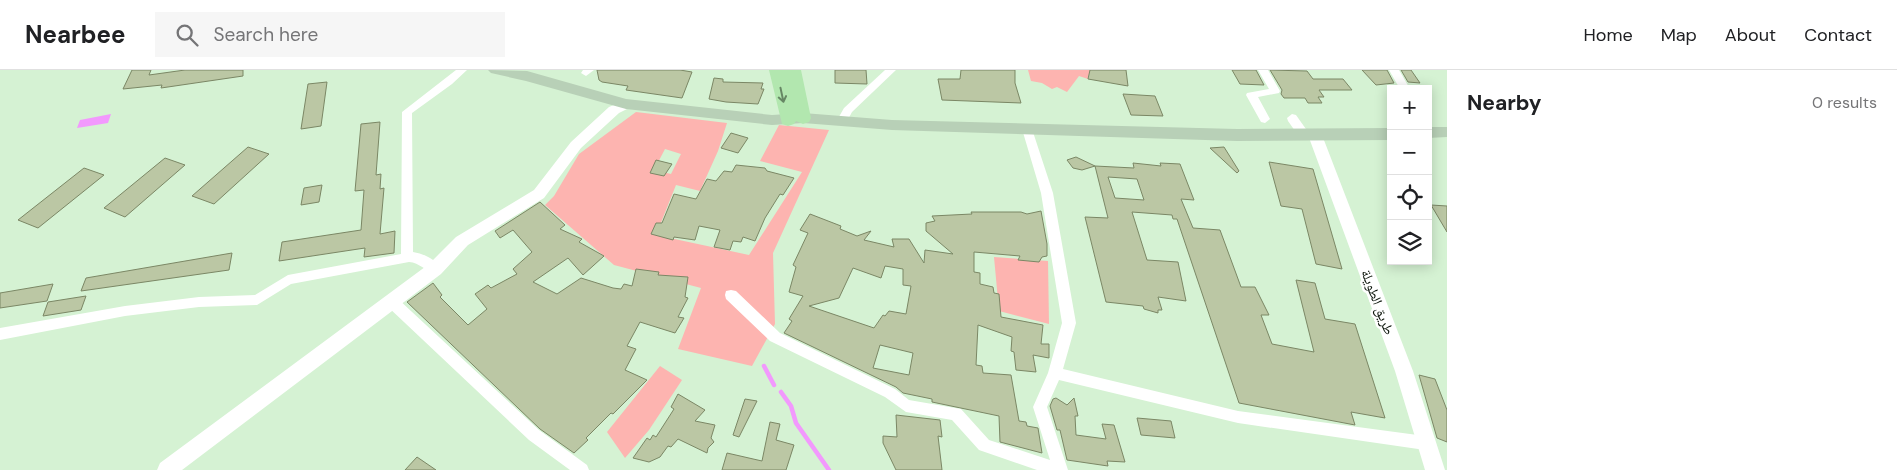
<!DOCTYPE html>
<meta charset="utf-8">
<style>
body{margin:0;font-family:"DM Sans","Noto Naskh Arabic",sans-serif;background:#f6f6f6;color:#202124}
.controls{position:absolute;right:15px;top:15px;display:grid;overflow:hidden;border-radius:0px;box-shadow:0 2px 12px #0003}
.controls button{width:45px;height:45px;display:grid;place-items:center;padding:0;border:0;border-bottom:1px solid #e0e0e0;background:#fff;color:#202124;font:25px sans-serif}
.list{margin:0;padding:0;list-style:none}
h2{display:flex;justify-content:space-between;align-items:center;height:65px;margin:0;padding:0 20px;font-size:21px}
h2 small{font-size:16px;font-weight:400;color:#757577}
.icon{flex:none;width:28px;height:28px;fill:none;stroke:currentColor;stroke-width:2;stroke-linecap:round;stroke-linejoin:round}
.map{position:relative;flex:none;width:1447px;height:400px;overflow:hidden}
header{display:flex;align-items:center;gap:30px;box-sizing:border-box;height:70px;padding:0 25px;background:#fff;border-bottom:1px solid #e0e0e0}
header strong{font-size:24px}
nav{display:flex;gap:28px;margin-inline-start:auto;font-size:18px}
.search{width:350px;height:45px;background:#f6f6f6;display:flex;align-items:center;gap:12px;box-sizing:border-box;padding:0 18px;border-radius:0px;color:#757577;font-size:19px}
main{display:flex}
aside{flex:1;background:#fff}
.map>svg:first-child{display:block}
.green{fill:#fdb4b0;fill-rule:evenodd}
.water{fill:#f299fd}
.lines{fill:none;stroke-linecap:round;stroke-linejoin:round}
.stream{stroke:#f299fd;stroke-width:4.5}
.building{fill:#bbc7a4;stroke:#7b8765;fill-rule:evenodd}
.minor{fill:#fff;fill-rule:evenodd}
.tertiary{fill:#fff;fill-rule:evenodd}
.secondary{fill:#b8d0b7;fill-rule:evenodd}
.primary{fill:#b2e7af;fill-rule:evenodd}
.oneway{stroke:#668764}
.labels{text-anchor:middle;stroke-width:5;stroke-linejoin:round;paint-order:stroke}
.street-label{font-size:14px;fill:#091208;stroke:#fff}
</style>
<header>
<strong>Nearbee</strong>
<div class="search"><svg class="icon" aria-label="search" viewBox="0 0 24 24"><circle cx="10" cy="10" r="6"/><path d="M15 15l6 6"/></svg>Search here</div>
<nav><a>Home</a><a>Map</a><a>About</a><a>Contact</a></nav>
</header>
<main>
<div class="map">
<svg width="1447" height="400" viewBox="0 0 1447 400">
<rect width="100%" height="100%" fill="#d5f2d3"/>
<!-- green -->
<g class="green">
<path d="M1028 0H1095L1089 4 1088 9 1079 6 1067 22 1057 17 1052 19 1042 13 1031 11Z"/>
<path d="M636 42 727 53 718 81 700 121 676 115 656 165 749 185 802 102 760 91 779 55 829 60 773 183 775 254 752 296 678 279 701 218 614 195 545 135 554 126 579 84ZM665 79 681 84 671 104 654 100Z"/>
<path d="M994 187 1048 191 1049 254 999 241Z"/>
<path d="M660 296 682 310 649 360 625 388 607 362Z"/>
</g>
<!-- water -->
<path class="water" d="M111 44 108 53 77 58 80 50Z"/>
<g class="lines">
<!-- stream -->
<g class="stream">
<path d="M764 296 774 315"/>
<path d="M781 322 791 336 796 353 829 400"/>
</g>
</g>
<!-- building -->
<g class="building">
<path d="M132 0H151L149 5 185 0H243V6L161 18 162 15 123 19Z"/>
<path d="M597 0H680L692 2 682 28 626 20 628 16 602 12 599 10Z"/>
<path d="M835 0H866L867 14 835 13Z"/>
<path d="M961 0H1015V13L1021 33 942 30 938 9H960Z"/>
<path d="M1090 0H1126L1128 16 1088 9Z"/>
<path d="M1232 0H1256L1264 15 1240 14Z"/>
<path d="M1270 0 1307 1 1313 9H1343L1352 20H1319L1324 27H1318L1322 33H1308L1305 28H1284L1281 24 1282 20Z"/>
<path d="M1362 0H1387L1394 13 1376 15Z"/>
<path d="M1401 0H1411L1420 13 1408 12Z"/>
<path d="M714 8 723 9V12L763 13 761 19H764L758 34 726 32 709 29Z"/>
<path d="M327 12 321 56 301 59 308 14Z"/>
<path d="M1123 24 1155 26 1163 46 1131 45Z"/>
<path d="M380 52 376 105 381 104 380 119 384 118 380 164 395 161 394 183 364 187 365 178 279 191 282 172 361 160 364 120 355 121 361 54Z"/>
<path d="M731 63 748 68 738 83 721 78Z"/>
<path d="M248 77 269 84 214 134 192 126Z"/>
<path d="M1224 77 1239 101 1237 103 1210 78Z"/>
<path d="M1076 87 1095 96 1134 98 1133 93 1161 96 1160 93 1180 94 1194 130 1181 129 1193 158 1220 160 1241 217H1255L1269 245H1261L1272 274 1314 282 1296 210 1315 213 1325 249 1355 254 1385 348 1351 342 1355 355 1239 333 1177 149H1173L1172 145 1132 142 1147 190 1178 192 1186 231 1158 227 1162 240H1158V243L1144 239 1143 236 1106 232 1085 147 1108 148 1095 96 1082 100 1073 98 1067 90ZM1108 107 1137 109 1144 130 1115 128Z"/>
<path d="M165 88 185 95 125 147 104 138Z"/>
<path d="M656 90 672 94 664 106 650 103Z"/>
<path d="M1269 92 1313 99 1342 199 1316 194 1302 139 1281 136Z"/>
<path d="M736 95 765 98 767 101 794 108 783 125 780 124 765 148 755 171 743 167 741 172 733 171 730 180 714 177 720 160 699 156 695 170 674 167 673 170 651 164 656 153H662L674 124 696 129 707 109 716 111 724 101 732 102Z"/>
<path d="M84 98 104 105 38 158 18 150Z"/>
<path d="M322 115 319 132 301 135 304 118Z"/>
<path d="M540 132 565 155 560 159 582 169 579 172 604 186 583 205 568 188 533 212 557 224 581 208 613 218 621 219 624 214 632 216 636 199 659 202 658 205 688 207 685 227 688 228 678 247 684 248 675 263 640 252 627 276 636 279 625 300 647 310 613 344 611 343 586 368 588 370 574 383 540 359 407 232 433 213 442 225 440 227 468 255 487 239 475 224 488 215 491 218 517 204 513 199 532 182 513 160 500 168 495 161Z"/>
<path d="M1431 135 1447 136V162Z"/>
<path d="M1041 141 1047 174V186L1042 187 1039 192 1018 190 1020 186 974 182V202L980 203V214L993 217 994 223 999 224 1001 247 1043 255 1041 274H1049V288L1033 285 1036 302 1016 300 1014 282 1011 281 1012 267 978 255 976 295 982 296 983 303 1011 305 1019 351 1026 352 1027 356 1038 358 1042 383 1000 372 999 346 932 332V329L903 323 896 317 784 263 792 251 789 249 803 226 789 222 796 197 793 195 808 163 800 160 810 144 841 156 840 159 857 166 871 161 864 170 894 177 892 169H909L924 193 925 180 953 184 926 161V153L935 151 932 146 972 144 971 142H1021L1027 144ZM885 196 903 199V215L911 216 906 244 889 241 885 246 883 245 874 258 809 236 839 228 853 198 881 208ZM880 275 913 283 909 305 873 298Z"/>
<path d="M232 183 229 200 81 221 86 208Z"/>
<path d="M53 214 47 231 0 238V223Z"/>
<path d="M86 226 81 240 43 246 48 232Z"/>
<path d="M1419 305 1435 309 1447 340V372L1437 368Z"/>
<path d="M678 324 705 340 695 351 715 355 711 368 714 372 708 378 707 383 678 369 671 377 668 376 660 387 649 392 633 388 647 368 650 370 653 365 656 367 674 339 671 337Z"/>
<path d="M1056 328 1067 335 1074 328 1078 346H1075L1076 365 1106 369 1102 354 1114 355 1125 392 1107 391 1108 396 1067 390 1060 360H1057L1050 336 1053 329Z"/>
<path d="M745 329 757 331 739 367 733 365Z"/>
<path d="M896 345 940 350 942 367 938 366 942 400H896L883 373V366L897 367Z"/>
<path d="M1137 348 1171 351 1175 368 1141 365Z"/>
<path d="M770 352 780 354 776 370 794 375 786 400H722L727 383 762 391Z"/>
<path d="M417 387 436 400H405Z"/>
</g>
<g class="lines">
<!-- minor -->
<g class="minor">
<path d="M456 0H467L452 14 412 43 413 182C424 184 436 189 441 199L439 202C428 206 421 192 409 192L291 214 257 235 199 237 125 246 0 270V258L125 236 199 227 255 225 288 205 401 184 402 42Z"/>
<path d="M583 0H594L586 6 581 3Z"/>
<path d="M885 0H896L852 42 845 55H837L836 52 844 38Z"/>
<path d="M1258 0H1268L1280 21 1279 23 1258 27 1270 49 1265 53 1261 52 1246 25 1247 23 1269 19Z"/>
<path d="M1389 0H1399L1410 19H1400Z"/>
<path d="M1292 44 1296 45 1308 62 1309 65 1308 68H1300L1288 51 1287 48Z"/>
<path d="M1027 55 1032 59 1053 123 1076 253 1063 299 1238 341 1425 366 1430 368 1432 373 1430 378 1425 380 1238 353 1059 310 1047 337 1068 400H1037L979 380 952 350 906 342 885 327 770 271 726 229 725 225 726 221 731 220 736 221 780 263 895 319 909 330 961 339 989 370 1050 390 1033 337 1048 303 1062 253 1041 123 1022 59Z"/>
<path d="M392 227 397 228 539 360 587 395 589 400H570L529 370 387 236 386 232 387 228Z"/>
</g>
<!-- tertiary -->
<g class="tertiary">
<path d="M626 30 631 31 633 34 631 37 619 43 581 78 544 128 468 175 441 204 182 400H157L160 393 429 194 456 167 534 120 571 72 609 37Z"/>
<path d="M1315 60 1320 62 1322 65 1413 301 1445 400H1425L1395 301 1308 65 1310 62Z"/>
</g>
<!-- secondary -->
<g class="secondary">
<path d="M488 0 527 1 626 29 772 45 803 43 892 50 1237 59 1391 58V70L1237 71 892 60 803 53 772 55 626 39 526 11 491 3Z"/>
<path d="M1428 57H1447V67L1428 68Z"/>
</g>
<!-- primary -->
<path class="primary" d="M769 0H801L811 48 809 52 803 54 796 51 794 54 788 56 782 54Z"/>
</g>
<!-- one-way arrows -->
<defs><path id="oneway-shaft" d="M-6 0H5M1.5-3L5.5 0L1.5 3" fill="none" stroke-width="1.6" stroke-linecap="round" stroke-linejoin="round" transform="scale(1.25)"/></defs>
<use class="oneway" href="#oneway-shaft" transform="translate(782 25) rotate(78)"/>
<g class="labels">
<!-- street labels -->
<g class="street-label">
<text transform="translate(1378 232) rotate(69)" y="5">طريق الطويلة</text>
</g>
</g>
</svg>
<div class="controls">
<button>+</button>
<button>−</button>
<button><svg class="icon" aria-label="locate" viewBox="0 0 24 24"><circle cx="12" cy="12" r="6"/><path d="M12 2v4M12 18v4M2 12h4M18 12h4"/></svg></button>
<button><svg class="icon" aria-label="layers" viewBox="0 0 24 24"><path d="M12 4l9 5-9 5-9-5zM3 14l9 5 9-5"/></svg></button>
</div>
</div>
<aside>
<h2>Nearby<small>0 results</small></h2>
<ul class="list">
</ul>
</aside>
</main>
